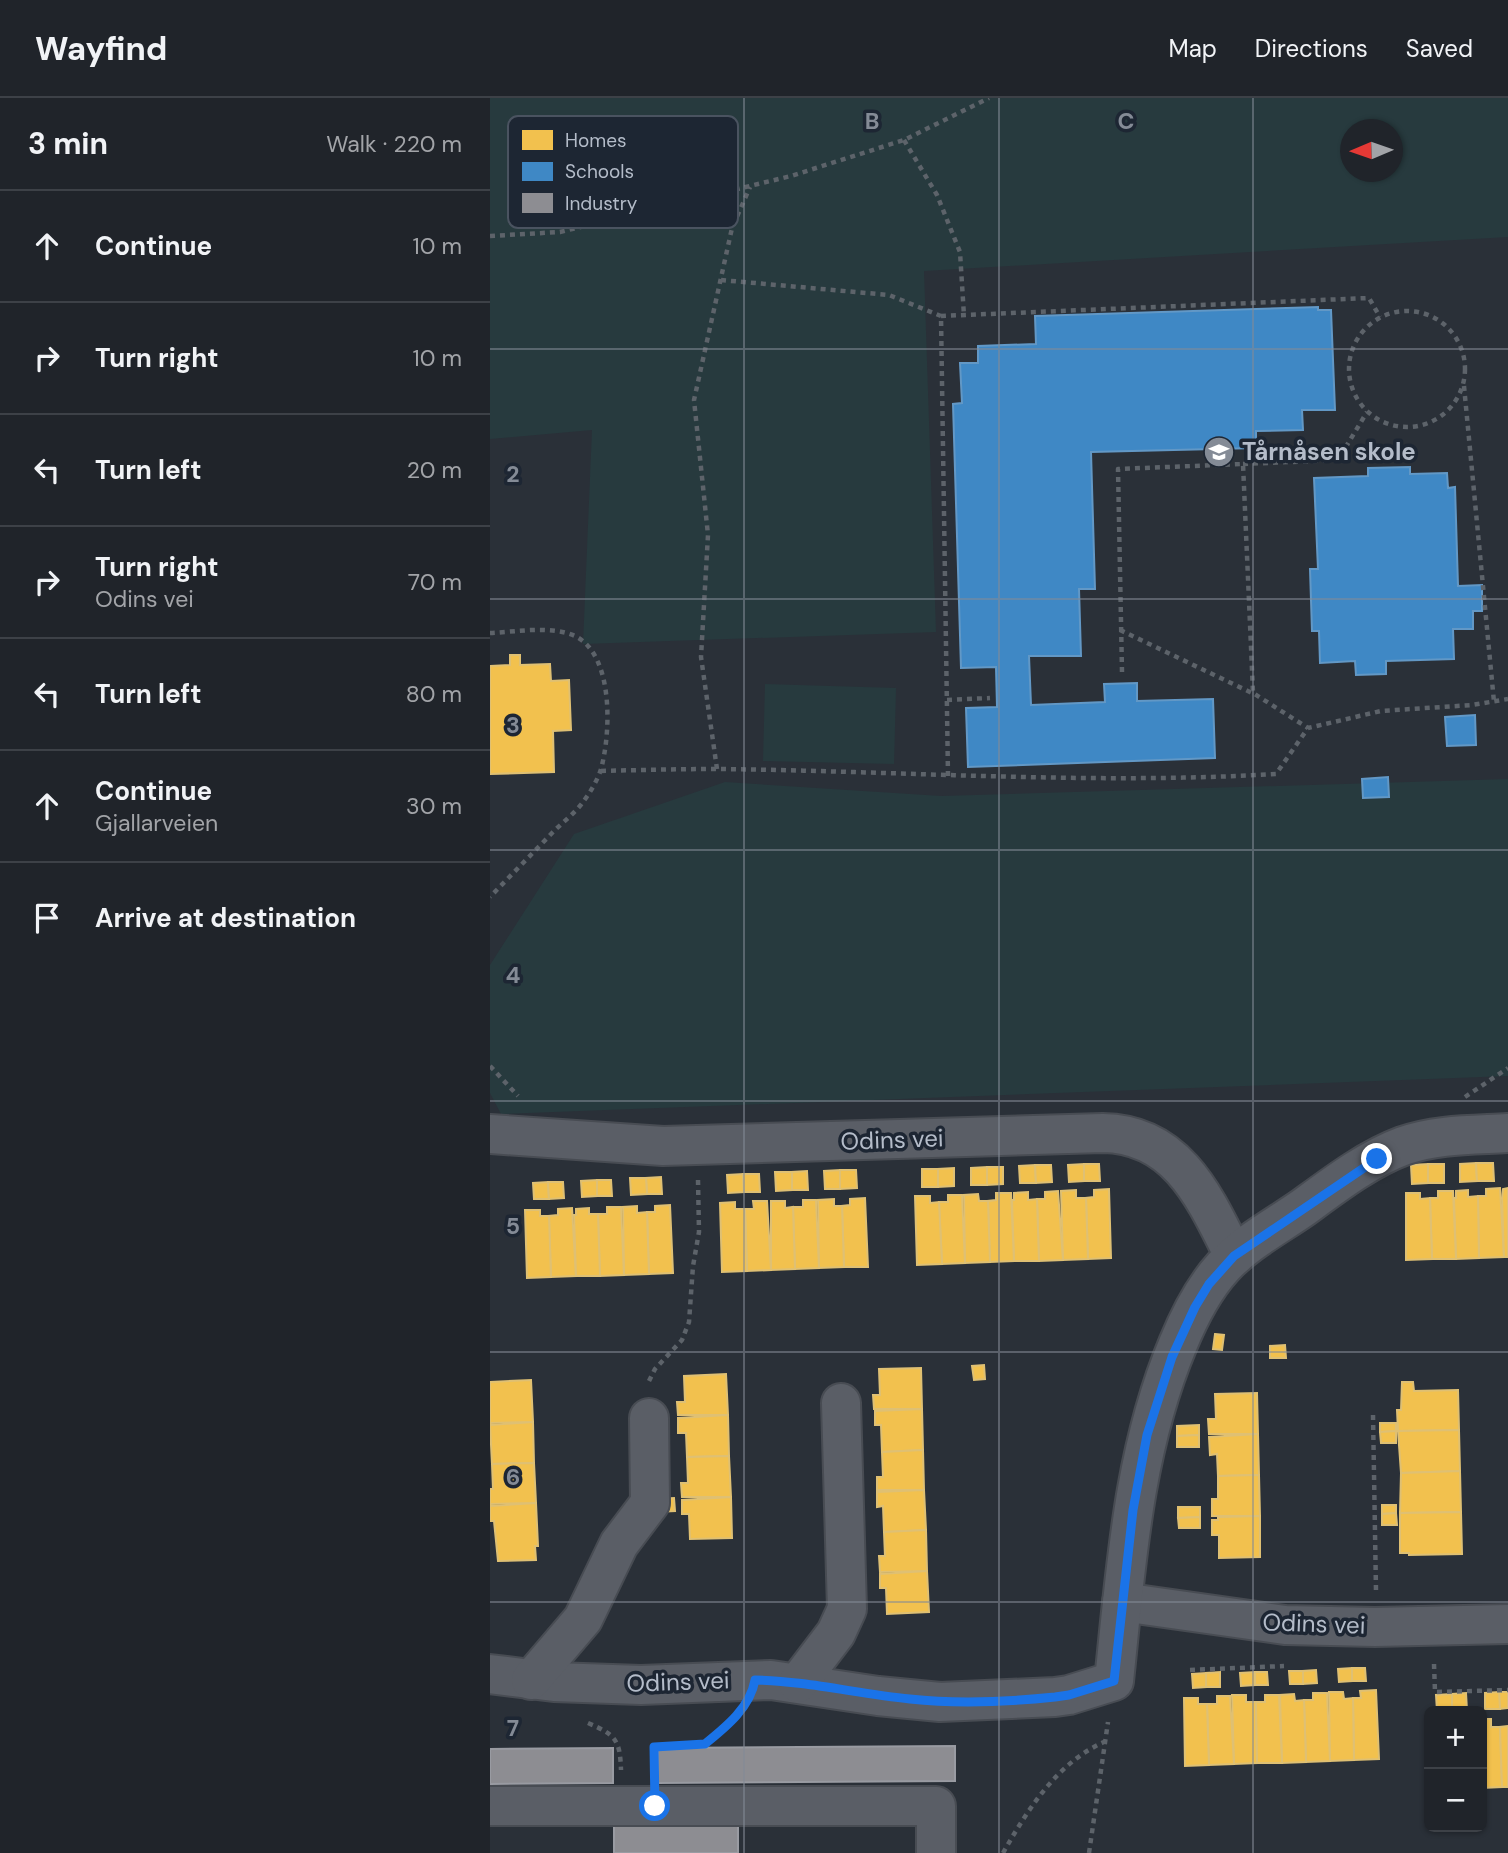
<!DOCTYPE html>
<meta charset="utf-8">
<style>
body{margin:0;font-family:"DM Sans",sans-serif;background:#2d3036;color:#f1f3f6}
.controls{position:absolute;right:21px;bottom:21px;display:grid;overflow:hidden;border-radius:10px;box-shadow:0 2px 5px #0004}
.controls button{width:63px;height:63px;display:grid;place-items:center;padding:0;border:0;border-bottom:2px solid #3d4147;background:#20242a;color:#f1f3f6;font:35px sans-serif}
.compass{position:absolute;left:850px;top:21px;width:63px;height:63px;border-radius:50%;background:#20242a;box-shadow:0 2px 5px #0004;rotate:268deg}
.stop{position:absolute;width:21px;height:21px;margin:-16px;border:5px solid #1a73e8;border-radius:50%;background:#fff}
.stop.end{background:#1a73e8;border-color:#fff;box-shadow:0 2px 7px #0008}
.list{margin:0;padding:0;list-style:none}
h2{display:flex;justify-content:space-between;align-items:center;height:91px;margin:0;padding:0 28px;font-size:30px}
h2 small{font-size:23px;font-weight:400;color:#a2a4a8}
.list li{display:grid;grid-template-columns:46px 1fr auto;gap:21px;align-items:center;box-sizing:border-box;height:112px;padding:0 28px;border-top:2px solid #3d4147}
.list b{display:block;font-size:26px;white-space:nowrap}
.list p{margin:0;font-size:23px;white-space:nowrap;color:#a2a4a8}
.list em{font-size:23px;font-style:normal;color:#a2a4a8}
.icon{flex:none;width:38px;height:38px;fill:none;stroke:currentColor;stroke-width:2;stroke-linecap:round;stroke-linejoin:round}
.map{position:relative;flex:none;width:1018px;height:1755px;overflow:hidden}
header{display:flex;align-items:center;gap:42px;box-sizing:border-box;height:98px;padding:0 35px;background:#20242a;border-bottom:2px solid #3d4147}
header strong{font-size:33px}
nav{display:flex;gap:38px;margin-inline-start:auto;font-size:24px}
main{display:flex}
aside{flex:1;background:#20242a}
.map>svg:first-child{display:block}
.green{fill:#273a3e;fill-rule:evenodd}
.homes{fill:#f2c14e;stroke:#dfc073;stroke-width:2}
.schools{fill:#3f88c5;stroke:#6298c6;stroke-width:2}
.industry{fill:#8d8d92;stroke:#999ba2;stroke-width:2}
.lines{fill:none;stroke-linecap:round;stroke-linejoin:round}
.minor-casing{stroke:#484c53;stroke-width:42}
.path{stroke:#5d636a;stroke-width:4.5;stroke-dasharray:5 5;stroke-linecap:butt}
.minor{stroke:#5a5e66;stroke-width:38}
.route{stroke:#1a73e8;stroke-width:9}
.grid{fill:none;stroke:#848b96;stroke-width:2;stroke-opacity:0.55}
.labels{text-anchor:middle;stroke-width:7;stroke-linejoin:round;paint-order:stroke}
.poi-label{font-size:24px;font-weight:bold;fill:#b4bcc9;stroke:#1d2633;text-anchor:start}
.street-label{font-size:24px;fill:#b4bcc9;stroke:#1d2633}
.key{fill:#1d2633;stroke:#4a5360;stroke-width:2}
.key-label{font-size:19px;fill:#b4bcc9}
.grid-label{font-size:23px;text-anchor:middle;font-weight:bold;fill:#848b96;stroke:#1d2633;stroke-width:7;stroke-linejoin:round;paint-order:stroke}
</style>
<header>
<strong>Wayfind</strong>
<nav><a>Map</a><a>Directions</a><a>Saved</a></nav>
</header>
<main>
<aside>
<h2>3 min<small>Walk · 220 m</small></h2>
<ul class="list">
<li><svg class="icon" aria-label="ahead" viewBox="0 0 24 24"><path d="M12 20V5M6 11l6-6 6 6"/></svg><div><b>Continue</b></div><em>10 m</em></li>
<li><svg class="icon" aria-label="right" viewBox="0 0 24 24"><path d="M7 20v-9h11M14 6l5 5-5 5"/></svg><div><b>Turn right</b></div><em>10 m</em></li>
<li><svg class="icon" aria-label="left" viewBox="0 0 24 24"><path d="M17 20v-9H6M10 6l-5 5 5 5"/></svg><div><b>Turn left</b></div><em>20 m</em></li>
<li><svg class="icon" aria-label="right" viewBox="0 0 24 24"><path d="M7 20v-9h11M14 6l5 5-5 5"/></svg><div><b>Turn right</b><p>Odins vei</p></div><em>70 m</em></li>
<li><svg class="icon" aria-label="left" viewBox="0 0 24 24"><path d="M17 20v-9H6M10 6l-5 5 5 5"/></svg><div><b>Turn left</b></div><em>80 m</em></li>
<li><svg class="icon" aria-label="ahead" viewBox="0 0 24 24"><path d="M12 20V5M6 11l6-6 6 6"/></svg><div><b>Continue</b><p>Gjallarveien</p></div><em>30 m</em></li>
<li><svg class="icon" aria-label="arrive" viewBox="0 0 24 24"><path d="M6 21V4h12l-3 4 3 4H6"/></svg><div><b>Arrive at destination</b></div></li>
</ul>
</aside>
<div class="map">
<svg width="1018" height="1755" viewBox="0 0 1018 1755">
<rect width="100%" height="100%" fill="#2a3038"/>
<!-- green -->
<g class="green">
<path d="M0 0H1018V139L434 173 446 534 93 546 102 332 0 341ZM860 32H902V74H860Z"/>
<path d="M275 586 406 590 404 666 273 663Z"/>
<path d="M1018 681V978L11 1016 0 995V867L84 736 235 684 451 698Z"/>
</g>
<!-- homes -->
<g class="homes">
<path d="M20 557H30V567L60 566 61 583 79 582 81 632 63 633 64 674 0 676V568L20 567Z"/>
<path d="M986 1065 987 1083 970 1084V1066Z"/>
<path d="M986 1065H1003L1004 1083H987Z"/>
<path d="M594 1066V1083L579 1084 578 1067Z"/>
<path d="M594 1066H609L610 1083H594Z"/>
<path d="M938 1066V1085L922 1086 921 1067Z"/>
<rect x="938" y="1066" width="16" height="19"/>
<path d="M545 1067 546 1085H530L529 1068Z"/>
<path d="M545 1067H561L562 1084 546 1085Z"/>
<path d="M497 1069V1087H481V1070Z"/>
<path d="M497 1069H513V1086L497 1087Z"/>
<path d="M464 1070V1088L448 1089V1071Z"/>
<rect x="432" y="1071" width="16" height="18"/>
<path d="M350 1072V1091H335L334 1073Z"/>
<path d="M350 1072H366L367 1090 350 1091Z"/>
<path d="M317 1073 318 1092H302V1074Z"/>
<path d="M285 1074H302V1092L286 1093Z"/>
<path d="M253 1076 254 1094 238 1095 237 1077Z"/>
<path d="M253 1076H269L270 1094H254Z"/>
<path d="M171 1079 172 1096H157L156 1080Z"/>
<path d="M140 1080H156L157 1096 141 1097Z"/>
<path d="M107 1082V1098L92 1099 91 1083Z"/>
<path d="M107 1082H121L122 1098H107Z"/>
<path d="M58 1084 59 1101H44L43 1085Z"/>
<path d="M58 1084H73L74 1100 59 1101Z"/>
<path d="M1010 1090 1014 1159 989 1160 988 1098H996V1091Z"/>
<path d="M1018 1090V1159H1014L1012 1100 1013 1091Z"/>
<path d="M619 1091 621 1160 598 1161 596 1100 604 1099V1092Z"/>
<path d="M586 1092V1100H596L598 1161 573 1162 571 1093Z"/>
<path d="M978 1092V1099L988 1098 989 1160 966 1161 964 1100H966V1093Z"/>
<path d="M568 1093 573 1162 549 1163 547 1101H555V1094Z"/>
<path d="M948 1093H963L966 1161H942L940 1100H948Z"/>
<path d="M538 1094V1102L547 1101 549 1163H524L522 1102H524V1095Z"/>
<path d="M506 1095H521L524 1163 500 1164 498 1103 506 1102Z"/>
<path d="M916 1095H930V1101L940 1100 942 1161 916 1162Z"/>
<path d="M488 1096 489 1103H498L500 1164 475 1165 474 1097Z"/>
<path d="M458 1097H472L475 1165 452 1166 449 1104H458Z"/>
<path d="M425 1098H440V1105L449 1104 452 1166 427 1167Z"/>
<path d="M375 1100 378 1169H354L352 1108 360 1107V1101Z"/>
<path d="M344 1101V1108H352L354 1169 329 1170 328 1102Z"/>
<path d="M313 1102H326L329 1170 305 1171 303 1109H313Z"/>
<path d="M263 1103H277L281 1172 257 1173 255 1111H264Z"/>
<path d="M281 1103H295V1110L303 1109 305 1171 281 1172Z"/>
<path d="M245 1104V1111H255L257 1173 232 1174 230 1105Z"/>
<path d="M180 1107 183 1175 159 1176 157 1114H165V1108Z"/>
<path d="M147 1108V1115L157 1114 159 1176 134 1177 133 1109Z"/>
<path d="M117 1109H131L134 1177 110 1178 108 1116H117Z"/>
<path d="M82 1110 86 1178 61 1179 59 1118 68 1117V1111Z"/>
<path d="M99 1110V1116H108L110 1178H86L84 1117H86V1111Z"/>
<path d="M35 1112H50V1118H59L61 1179 37 1180Z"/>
<path d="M725 1236 734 1237 732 1252 723 1251Z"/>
<path d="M795 1247 796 1260H780V1248Z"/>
<path d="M494 1267 495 1281 484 1282 482 1268Z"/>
<path d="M431 1270 432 1311H384L383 1297H390L389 1271Z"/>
<path d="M236 1276 238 1317H188L187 1304H195L194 1278Z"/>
<path d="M41 1282 43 1324 0 1325V1284Z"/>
<path d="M912 1284H923L924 1293 968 1292 969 1332 908 1333 907 1312H911Z"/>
<path d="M767 1295 768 1336H719L718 1321H726L725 1296Z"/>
<path d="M432 1311 433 1352 392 1354 391 1327H385V1313Z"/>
<path d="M238 1317 239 1358 197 1359 196 1335H188V1320Z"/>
<path d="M43 1324 44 1365 2 1366 0 1327Z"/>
<path d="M890 1325H906V1333L890 1334Z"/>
<path d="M709 1327V1337L687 1338V1328Z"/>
<path d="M969 1332 970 1373 911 1375 908 1333Z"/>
<path d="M906 1333V1345H891L890 1334Z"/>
<path d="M768 1336 769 1377 728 1378 727 1356 720 1357 719 1339Z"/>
<path d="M709 1337V1349H687V1338Z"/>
<path d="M433 1352 434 1392H387V1379H393L392 1354Z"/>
<path d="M239 1358 241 1399H192L191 1385H198L197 1359Z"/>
<path d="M44 1365 46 1405 0 1406V1391H3L2 1366Z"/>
<path d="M970 1373 971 1414 910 1415 911 1375Z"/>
<path d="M769 1377 770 1418H722V1401H728V1378Z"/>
<path d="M434 1392 436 1432 394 1434 393 1408 387 1409V1394Z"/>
<path d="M241 1399 242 1440 200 1441 199 1416H192V1402Z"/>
<path d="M184 1400 185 1413 165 1414V1401Z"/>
<path d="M46 1405 48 1448H45L46 1462 8 1463 4 1423H0V1408Z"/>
<path d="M892 1407H906V1415L892 1416Z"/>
<path d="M688 1409H710V1419L688 1420Z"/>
<path d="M971 1414 972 1456 919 1457V1455H910V1415Z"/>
<path d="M906 1415 907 1427H892V1416Z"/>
<path d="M770 1418V1459L729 1460V1437H722V1422H728V1419Z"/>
<path d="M710 1419V1430H689L688 1420Z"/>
<path d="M436 1432 437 1473 390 1474 389 1458H395L394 1434Z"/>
<path d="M437 1473 439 1514 397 1516 396 1490H390V1476Z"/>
<path d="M862 1570H875L876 1583H862Z"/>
<path d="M862 1570V1583L849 1584 848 1571Z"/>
<path d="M826 1572 827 1585 813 1586V1573Z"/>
<path d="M799 1573H813V1586H800Z"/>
<path d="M730 1574V1589H716V1575Z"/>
<path d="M765 1574H777L778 1587H765Z"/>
<path d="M765 1574V1587L751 1588 750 1575Z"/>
<path d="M716 1575V1589L703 1590 702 1576Z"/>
<path d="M886 1592 889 1661 864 1662 863 1600H871L870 1593Z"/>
<path d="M839 1594H853L854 1601 863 1600 864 1662 840 1663Z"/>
<path d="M1009 1594H1018V1610L1010 1611Z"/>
<path d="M1009 1594 1010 1611H995V1595Z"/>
<path d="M823 1595H837L840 1663 816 1664 814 1602H823Z"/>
<path d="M976 1595 977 1612 962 1613V1596Z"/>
<path d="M804 1596 805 1603 814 1602 816 1664 792 1665 790 1597Z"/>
<path d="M962 1596V1613H947L946 1597Z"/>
<path d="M742 1597H756V1604H766L767 1665 744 1666Z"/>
<path d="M775 1597H789L792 1665H767L766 1604H775Z"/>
<path d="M727 1598H740L744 1666 719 1667 717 1606H727Z"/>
<path d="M694 1600H708V1606H717L719 1667 695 1668Z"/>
<path d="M992 1621H1001V1629H1010L1012 1689 992 1690Z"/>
<path d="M938 1624H939V1714L937 1631H939Z"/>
<path d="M1018 1628V1689H1012L1010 1629Z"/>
</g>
<!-- schools -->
<g class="schools">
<path d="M828 209V212H841L845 312H812L813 332 766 333V350L601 354 605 491H589L591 558H539L541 607 615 604 614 586 647 585V603L723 601 725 660 478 669 476 610 507 609 506 569 471 570 463 306 472 305 470 265H488V248L546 246 545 218Z"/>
<path d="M920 369V376L957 375 958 390 965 389 968 488 992 487V513H983V531H963L964 561 896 563V576L866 577 865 563 830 565 829 533H822L820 471H828L824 380 878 378V370Z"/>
<path d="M985 617 986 647 957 648 955 619Z"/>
<path d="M898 679 899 699 873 700 872 681Z"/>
</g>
<!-- industry -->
<g class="industry">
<path d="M465 1648V1683L168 1685V1650Z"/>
<path d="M123 1650V1685L0 1686V1651Z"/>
<path d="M248 1725V1755H124V1726Z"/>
</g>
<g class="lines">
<!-- minor casing -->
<g class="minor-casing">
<g id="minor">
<path d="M0 1036 173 1048 613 1035C688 1036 715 1100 744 1158"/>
<path d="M632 1504 795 1527 885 1529 1018 1526"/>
<path d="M0 1576 64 1584 151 1587 281 1582 388 1598 450 1604 565 1599 579 1597 624 1583C636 1469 643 1353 688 1246 699 1219 713 1191 733 1169 756 1144 787 1128 814 1109 844 1087 878 1061 913 1048 946 1036 984 1037 1018 1035"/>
<path d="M41 1582 93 1521 129 1446 160 1405 159 1320"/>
<path d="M308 1585 346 1535 357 1511 351 1305"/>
<path d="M0 1708H446V1755"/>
</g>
</g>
<!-- path -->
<g class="path">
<path d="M414 42 447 97 470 154 474 218"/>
<path d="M0 138 70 134 301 78 414 42 499 0"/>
<path d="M231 182 399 197 451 218"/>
<circle cx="917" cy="271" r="58"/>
<path d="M974 288 1004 604"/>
<path d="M753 366 848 362 877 314"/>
<path d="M630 532 762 595"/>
<path d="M0 535C26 534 60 527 85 538 124 557 121 635 111 671 108 681 100 695 93 704 85 715 73 724 63 734 42 756 21 777 0 799"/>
<path d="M632 574 628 371 753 366 763 595 818 630"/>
<path d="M457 602 500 600"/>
<path d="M227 671 211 559 218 437 204 302 242 130 260 89"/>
<path d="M111 673C150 672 189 671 228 671 414 673 600 687 786 676L818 630 891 613 982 607 1018 601"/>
<path d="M458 678 451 218 879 200 890 219"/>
<path d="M0 968 28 998"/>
<path d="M975 999 1018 970"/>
<path d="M159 1283 165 1271 192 1242 199 1224 203 1168 209 1134 208 1082"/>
<path d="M883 1317 886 1493"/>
<path d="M944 1566 945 1594 1018 1592"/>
<path d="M700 1572 794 1568"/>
<path d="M98 1625C126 1637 130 1642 131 1672"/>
<path d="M164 1672V1649L211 1647 241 1622"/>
<path d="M513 1755C538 1711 567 1665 614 1644"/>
<path d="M599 1755 618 1624"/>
</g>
<!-- minor -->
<use href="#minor" class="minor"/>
</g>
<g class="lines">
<!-- route -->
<path class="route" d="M165 1708 164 1649 215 1646C236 1629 260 1610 265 1582 317 1583 368 1596 420 1601 467 1606 517 1604 565 1599L579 1597 624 1583 643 1412 657 1337 682 1259 705 1209 719 1186 744 1158 887 1061"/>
</g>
<!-- grid -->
<path class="grid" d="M254 0V1755M509 0V1755M763 0V1755M0 251H1018M0 501H1018M0 752H1018M0 1003H1018M0 1254H1018M0 1504H1018"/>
<!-- icons -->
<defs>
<g id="school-disc" transform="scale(1.575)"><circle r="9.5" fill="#848b96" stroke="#1d2633"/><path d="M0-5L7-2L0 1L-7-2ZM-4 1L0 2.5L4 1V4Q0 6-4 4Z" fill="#fff"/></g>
</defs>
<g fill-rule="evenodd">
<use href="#school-disc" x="729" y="354"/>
</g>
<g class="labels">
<!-- poi labels -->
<g class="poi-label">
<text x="752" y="362">Tårnåsen skole</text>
</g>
<!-- street labels -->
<g class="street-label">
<text transform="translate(402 1042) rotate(-2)" y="8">Odins vei</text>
<text transform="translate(824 1526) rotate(2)" y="8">Odins vei</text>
<text transform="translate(188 1584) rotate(-2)" y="8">Odins vei</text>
</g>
</g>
<!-- legend -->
<rect x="18" y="18" width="230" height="112" rx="10" class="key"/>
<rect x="32" y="32" width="31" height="20" fill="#f2c14e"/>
<rect x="32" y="64" width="31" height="19" fill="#3f88c5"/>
<rect x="32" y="95" width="31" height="20" fill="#8d8d92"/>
<g class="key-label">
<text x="75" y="49">Homes</text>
<text x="75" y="80">Schools</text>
<text x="75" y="112">Industry</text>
</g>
<g class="grid-label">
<text x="382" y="31">B</text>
<text x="636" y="31">C</text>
<text x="23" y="384">2</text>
<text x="23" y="635">3</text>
<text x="23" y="885">4</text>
<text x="23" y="1136">5</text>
<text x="23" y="1387">6</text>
<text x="23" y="1638">7</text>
</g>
</svg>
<div class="controls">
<button>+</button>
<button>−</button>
</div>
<svg class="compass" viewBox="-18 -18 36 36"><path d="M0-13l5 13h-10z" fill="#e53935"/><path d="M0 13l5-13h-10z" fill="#a2a4a8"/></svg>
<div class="stop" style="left:165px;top:1708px"></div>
<div class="stop end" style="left:887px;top:1061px"></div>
</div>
</main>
